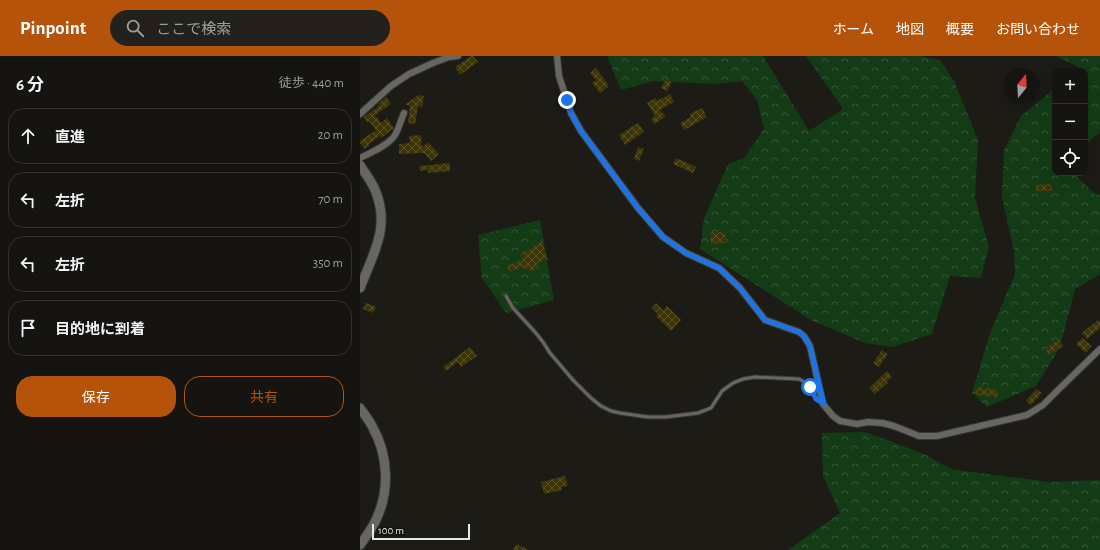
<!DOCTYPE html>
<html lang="ja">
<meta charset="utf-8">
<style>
body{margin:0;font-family:"Alegreya Sans","Noto Sans JP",sans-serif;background:#22211e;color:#f1f3f6}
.controls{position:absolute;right:12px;top:12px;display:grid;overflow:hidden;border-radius:8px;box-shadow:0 4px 16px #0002}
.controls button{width:36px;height:36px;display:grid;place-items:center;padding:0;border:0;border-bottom:1px solid #343330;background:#151410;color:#f1f3f6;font:20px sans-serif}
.compass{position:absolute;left:644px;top:12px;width:36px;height:36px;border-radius:50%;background:#151410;box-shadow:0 4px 16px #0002;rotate:18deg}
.scale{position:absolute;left:12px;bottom:10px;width:98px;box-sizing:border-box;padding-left:4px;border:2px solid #e6e6e2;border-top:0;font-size:11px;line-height:14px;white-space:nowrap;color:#e6e6e2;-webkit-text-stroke:3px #13120d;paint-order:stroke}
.stop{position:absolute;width:12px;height:12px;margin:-9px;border:3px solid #1a73e8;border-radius:50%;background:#fff}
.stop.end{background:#1a73e8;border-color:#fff;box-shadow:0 1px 4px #0008}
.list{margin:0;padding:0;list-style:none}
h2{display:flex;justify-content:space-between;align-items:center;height:52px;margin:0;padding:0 16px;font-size:17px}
h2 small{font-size:13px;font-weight:400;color:#9d9e9f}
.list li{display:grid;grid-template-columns:26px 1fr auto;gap:12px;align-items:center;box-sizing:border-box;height:56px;margin:0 8px 8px;padding:0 8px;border:1px solid #343330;border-radius:16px}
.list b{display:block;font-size:15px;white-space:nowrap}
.list em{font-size:13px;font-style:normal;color:#9d9e9f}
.actions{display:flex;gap:8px;padding:12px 16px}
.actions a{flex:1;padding:9px 0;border:1px solid #b45309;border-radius:16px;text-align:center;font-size:14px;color:#b45309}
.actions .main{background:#b45309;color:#fff}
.icon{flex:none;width:22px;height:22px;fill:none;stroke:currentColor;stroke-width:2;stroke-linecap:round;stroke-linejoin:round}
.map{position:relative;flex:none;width:740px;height:494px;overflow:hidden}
header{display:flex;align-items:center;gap:24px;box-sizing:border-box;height:56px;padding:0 20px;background:#b45309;color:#fff}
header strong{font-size:19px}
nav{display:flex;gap:22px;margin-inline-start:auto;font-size:14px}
.search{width:280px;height:36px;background:#22211e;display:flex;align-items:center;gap:10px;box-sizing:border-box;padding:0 14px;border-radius:22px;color:#9d9e9f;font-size:15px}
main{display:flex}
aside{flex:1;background:#151410}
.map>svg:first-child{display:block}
.forest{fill:url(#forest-crowns)}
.building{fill:url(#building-cross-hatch)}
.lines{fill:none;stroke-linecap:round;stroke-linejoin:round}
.lane-casing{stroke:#383734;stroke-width:5}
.street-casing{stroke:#383734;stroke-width:8}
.secondary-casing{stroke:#383734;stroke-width:11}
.lane{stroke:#676660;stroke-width:3}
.street{stroke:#676660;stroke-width:6}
.secondary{stroke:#676660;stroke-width:9}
.route{stroke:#1a73e8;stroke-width:5}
</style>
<header>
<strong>Pinpoint</strong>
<div class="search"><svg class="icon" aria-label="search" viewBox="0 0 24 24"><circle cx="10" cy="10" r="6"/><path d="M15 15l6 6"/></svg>ここで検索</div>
<nav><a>ホーム</a><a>地図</a><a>概要</a><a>お問い合わせ</a></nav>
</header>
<main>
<aside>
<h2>6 分<small>徒歩 · 440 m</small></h2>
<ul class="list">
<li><svg class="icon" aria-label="ahead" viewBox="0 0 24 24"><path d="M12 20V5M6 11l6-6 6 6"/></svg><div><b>直進</b></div><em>20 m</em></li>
<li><svg class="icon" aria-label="left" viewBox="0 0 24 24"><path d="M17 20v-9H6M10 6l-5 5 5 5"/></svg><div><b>左折</b></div><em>70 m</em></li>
<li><svg class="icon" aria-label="left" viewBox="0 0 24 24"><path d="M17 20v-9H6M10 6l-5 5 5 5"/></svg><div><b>左折</b></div><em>350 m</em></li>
<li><svg class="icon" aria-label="arrive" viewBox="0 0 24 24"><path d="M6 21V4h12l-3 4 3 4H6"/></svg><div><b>目的地に到着</b></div></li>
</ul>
<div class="actions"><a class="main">保存</a><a>共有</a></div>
</aside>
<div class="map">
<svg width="740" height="494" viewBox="0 0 740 494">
<defs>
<pattern id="forest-crowns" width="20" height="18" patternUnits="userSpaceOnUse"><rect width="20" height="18" fill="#133c16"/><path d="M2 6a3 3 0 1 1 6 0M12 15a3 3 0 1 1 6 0" fill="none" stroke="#355838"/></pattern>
<pattern id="building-cross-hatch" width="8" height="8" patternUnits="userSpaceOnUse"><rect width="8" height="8" fill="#3d3505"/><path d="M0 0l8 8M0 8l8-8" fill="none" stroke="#595229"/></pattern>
</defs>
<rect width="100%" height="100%" fill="#1c1b16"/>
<!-- forest -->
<g class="forest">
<path d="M247 0H403L449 75 483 53 446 0H558L580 4 594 25 618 84 615 142 629 191 621 222 590 220 572 278 533 291 505 287 451 264 340 193 344 162 368 108 384 102 404 73 397 44 382 25 356 28 293 25 261 34Z"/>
<path d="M696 0H740V76L725 89V15H723L724 14Z"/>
<path d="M695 32V117H713L736 139 740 138V218L715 233 700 291 676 330 627 351 612 337 630 277 655 218 654 196 642 141 644 94 661 60Z"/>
<path d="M180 164 194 244 146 257 122 222 118 179Z"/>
<path d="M505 376 564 398 591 413 689 426 740 424V494H428L480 457 463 420 462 377Z"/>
</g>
<!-- building -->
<g class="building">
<path d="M111 0H113L118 6 100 19 95 11Z"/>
<path d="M236 12 249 30 240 37 232 27 236 24 230 17Z"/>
<path d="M306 23 312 26 307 35 301 32Z"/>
<path d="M310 38 314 46 300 54 306 60 295 68 291 63 295 60 287 47 296 42 297 45Z"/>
<path d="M58 39 64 40 62 51 58 50 55 68 48 67 50 49H45Z"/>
<path d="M26 41 31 48 15 59 21 67 27 62 34 72 21 82 20 80 8 89 9 90 5 93 0 87V85L16 74 9 65 7 66 3 61 19 50 18 48Z"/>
<path d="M342 52 347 61 324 74 320 67 331 61 330 58Z"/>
<path d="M278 67 284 76 265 89 259 79Z"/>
<path d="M61 79 62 91 68 86 79 98 71 105 64 97 39 98V88L50 87 49 80Z"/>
<path d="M278 91 284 93 279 105 274 103Z"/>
<path d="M316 102 336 111 333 117 313 108Z"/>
<path d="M90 107V115L68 117V114L60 115 59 110Z"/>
<path d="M691 128 692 135H676V129Z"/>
<path d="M365 176 366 187 351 188 350 177Z"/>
<path d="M182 186 188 203 177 207 174 216 161 211 149 216 147 210 157 206 158 203 164 205 161 197 174 192 173 190Z"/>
<path d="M6 247 16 251 13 257 3 253Z"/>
<path d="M296 247 303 254 307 250 321 264 311 275 296 260 298 258 292 252Z"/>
<path d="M738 264 740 266V272L727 283 722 277Z"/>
<path d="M722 282 732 290 726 297 716 288Z"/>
<path d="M699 283 703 290 689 299 685 293Z"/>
<path d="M110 291 117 300 101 311 98 306 86 315 83 311Z"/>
<path d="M522 294 528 298 519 311 513 307Z"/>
<path d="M527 315 532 321 527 325 528 327 515 338 509 332Z"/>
<path d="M617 331 638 334 637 341 616 339Z"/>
<path d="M676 333 682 337 671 349 666 345Z"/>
<path d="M205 420 208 430 201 431 202 434 184 438 181 426Z"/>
<path d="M156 488 169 494H153Z"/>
</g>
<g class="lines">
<!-- lane casing -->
<g class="lane-casing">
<path id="lane" d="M146 240 153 252 175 276 183 286 190 297 213 324 231 342 241 350 251 355 260 357 288 361H306L338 357 351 352 362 335 373 327 383 323 395 321 439 323C443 325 447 327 450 331 455 338 453 343 462 347"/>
</g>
<!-- street casing -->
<g class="street-casing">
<g id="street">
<path d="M197 0 199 20 211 57 221 75 278 152 303 181 326 197 359 212 380 232 405 264 439 276 444 280 450 290 463 348 473 360 480 365 497 368 508 366 522 367 534 370 559 380H577L667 359 683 349 696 336 740 293"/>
<path d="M0 58 31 30 49 18 73 7 89 1 98 0"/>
<path d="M0 102C10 97 29 89 35 79 39 72 41 64 44 57"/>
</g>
</g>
<!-- secondary casing -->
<g class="secondary-casing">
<g id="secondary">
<path d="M0 109C6 119 14 128 17 139 20 148 22 157 21 167 21 185 7 214 0 232"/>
<path d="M0 352C4 358 9 364 12 370 29 400 30 436 15 466 11 474 5 482 0 489"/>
</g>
</g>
<!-- lane -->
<use href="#lane" class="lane"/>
<!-- street -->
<use href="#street" class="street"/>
<!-- secondary -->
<use href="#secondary" class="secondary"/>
</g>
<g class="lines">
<!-- route -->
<path class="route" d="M207 44 211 57 221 75 278 152 303 181 326 197 359 212 380 232 405 264 439 276 444 280 450 290 464 348 456 343 450 331"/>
</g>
</svg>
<div class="controls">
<button>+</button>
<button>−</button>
<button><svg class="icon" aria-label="locate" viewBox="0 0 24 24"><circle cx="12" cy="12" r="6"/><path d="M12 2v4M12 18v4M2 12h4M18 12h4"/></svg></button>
</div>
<svg class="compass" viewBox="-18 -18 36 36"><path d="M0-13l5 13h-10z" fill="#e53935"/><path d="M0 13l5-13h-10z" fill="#9d9e9f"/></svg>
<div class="scale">100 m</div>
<div class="stop" style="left:450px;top:331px"></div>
<div class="stop end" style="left:207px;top:44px"></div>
</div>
</main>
